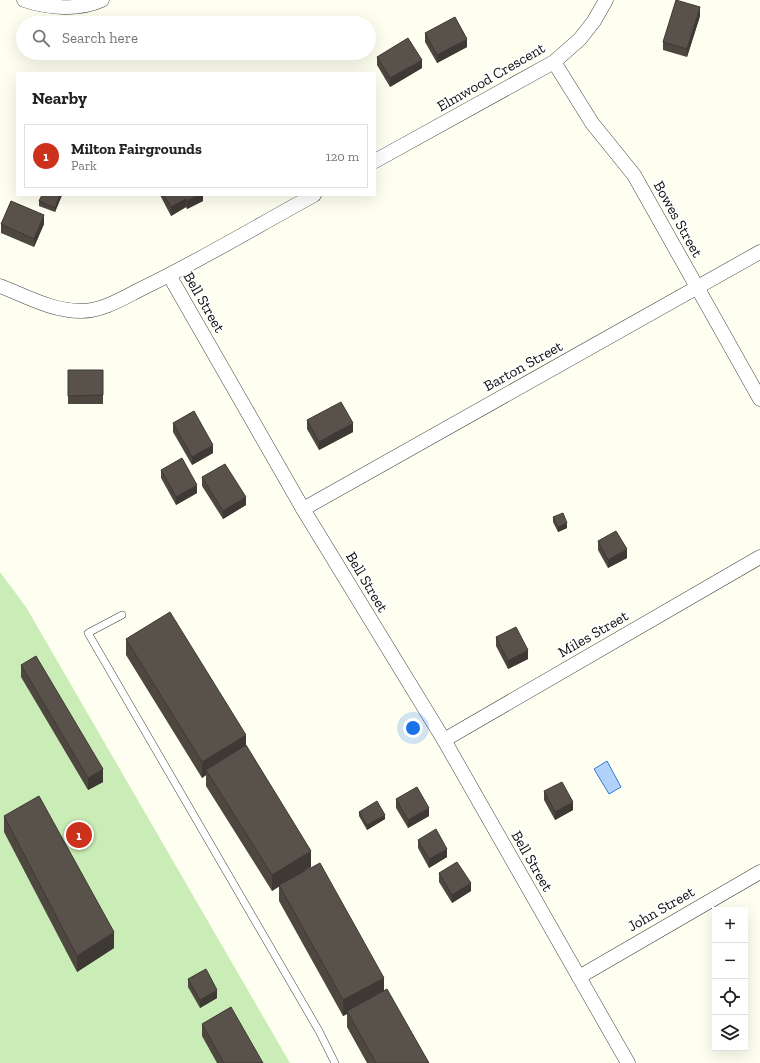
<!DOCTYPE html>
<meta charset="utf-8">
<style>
body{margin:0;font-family:"Zilla Slab",serif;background:#f6f6f6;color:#222}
.controls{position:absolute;right:12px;bottom:12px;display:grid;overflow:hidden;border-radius:0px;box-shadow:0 4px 16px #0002}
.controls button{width:36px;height:36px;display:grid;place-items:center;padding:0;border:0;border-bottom:1px solid #e0e0e0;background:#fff;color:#222;font:20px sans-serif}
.you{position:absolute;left:413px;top:728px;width:14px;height:14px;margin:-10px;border:3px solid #fff;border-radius:50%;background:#1a73e8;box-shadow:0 0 0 6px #1a73e833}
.badge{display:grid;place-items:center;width:26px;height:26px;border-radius:50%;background:#cb311b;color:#fff;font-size:13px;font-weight:700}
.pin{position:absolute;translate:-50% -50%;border:2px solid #fff;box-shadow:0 1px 4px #0006}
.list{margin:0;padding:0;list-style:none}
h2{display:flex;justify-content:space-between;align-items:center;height:52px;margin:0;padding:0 16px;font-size:17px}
h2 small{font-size:13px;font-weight:400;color:#767676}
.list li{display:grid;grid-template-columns:26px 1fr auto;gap:12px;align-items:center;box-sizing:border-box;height:64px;margin:0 8px 8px;padding:0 8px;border:1px solid #e0e0e0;border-radius:0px}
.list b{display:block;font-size:15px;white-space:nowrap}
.list p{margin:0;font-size:13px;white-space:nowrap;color:#767676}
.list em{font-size:13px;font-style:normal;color:#767676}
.icon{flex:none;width:22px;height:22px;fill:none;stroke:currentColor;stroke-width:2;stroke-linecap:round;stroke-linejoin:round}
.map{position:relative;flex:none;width:760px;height:1063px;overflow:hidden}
.search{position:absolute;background:#fff;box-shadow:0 4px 16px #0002;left:16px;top:16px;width:360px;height:44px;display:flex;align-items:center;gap:10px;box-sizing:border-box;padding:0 14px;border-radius:22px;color:#767676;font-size:15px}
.panel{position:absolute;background:#fff;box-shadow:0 4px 16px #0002;left:16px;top:72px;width:360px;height:124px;border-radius:0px}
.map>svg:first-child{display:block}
.green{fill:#caedb7}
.water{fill:#b1d3fb;stroke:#327ad8}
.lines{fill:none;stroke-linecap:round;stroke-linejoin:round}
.lane-casing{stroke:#424242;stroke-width:8}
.street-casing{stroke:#424242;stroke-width:15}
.lane{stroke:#fff;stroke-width:7}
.street{stroke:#fff;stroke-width:14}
.wall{fill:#4d4740}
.shaded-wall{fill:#3e3934}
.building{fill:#59524a;stroke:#3e3934}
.labels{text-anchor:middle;stroke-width:4;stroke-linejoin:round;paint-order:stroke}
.street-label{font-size:15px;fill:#0f0f0f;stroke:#fff}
</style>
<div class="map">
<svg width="760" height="1063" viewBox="0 0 760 1063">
<rect width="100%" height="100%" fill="#fffff1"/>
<!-- green -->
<path class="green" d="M0 572 26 607 290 1063H0Z"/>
<!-- water -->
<path class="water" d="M607 761 621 787 609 794 594 769Z"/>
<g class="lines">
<!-- lane casing -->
<g class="lane-casing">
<path id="lane" d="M122 615 88 633 319 1031 335 1063"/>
</g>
<!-- street casing -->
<g class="street-casing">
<g id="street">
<path d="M24 0C48 8 78 11 102 0"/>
<path d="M554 62 592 123 634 175 760 399"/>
<path d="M375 161 554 62 580 39 594 21 606 0"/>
<path d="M169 275 303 509 444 740 628 1063"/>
<path d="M0 286C26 296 52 311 81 311 103 311 123 298 143 288 201 260 257 226 314 195"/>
<path d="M303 509 760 252"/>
<path d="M444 740 760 557"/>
<path d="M579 977 760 872"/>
</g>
</g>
<!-- lane -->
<use href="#lane" class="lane"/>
<!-- street -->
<use href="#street" class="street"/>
</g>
<!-- wall -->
<g class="wall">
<path d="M700 16 687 57 663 50V42Z"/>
<path d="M425 33 467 47 437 63 425 42Z"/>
<path d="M377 57 422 68 390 87 377 65Z"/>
<path d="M62 195 55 212 39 206V201Z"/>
<path d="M160 195H203V201L187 209 186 207 171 216Z"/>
<path d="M1 224H44L34 247 1 233Z"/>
<rect x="68" y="370" width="35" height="34"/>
<path d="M307 420 353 432 319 450 307 429Z"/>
<path d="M173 423 213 453 192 465 173 432Z"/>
<path d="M161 470 197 493 176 505 161 478Z"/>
<path d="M202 477 246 505 223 519 202 486Z"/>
<path d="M553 517 567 528 558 532 553 522Z"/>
<path d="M598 541 627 558 608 568 598 550Z"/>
<path d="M496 637 528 659 508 669 496 646Z"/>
<path d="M126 639 246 746 311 867 294 877 384 990 429 1063H367L347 1027V1014L343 1016 279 901V886L272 891 206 786V775L202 778 126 655Z"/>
<path d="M21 665 103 782 88 790 21 677Z"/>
<path d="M544 791 573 810 555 820 544 800Z"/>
<path d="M396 799 429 816 408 828 396 808Z"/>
<path d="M359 812 385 819 367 830 359 816Z"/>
<path d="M4 816 114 948 77 972 4 832Z"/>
<path d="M418 840 447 857 429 868 418 848Z"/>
<path d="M439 873 471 891 452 903 439 882Z"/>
<path d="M188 979 217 998 200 1008 188 987Z"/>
<path d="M202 1024 263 1063H217L202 1036Z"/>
</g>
<!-- shaded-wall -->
<g class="shaded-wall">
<path d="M700 7V16L687 57V49Z"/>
<path d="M467 39V47L437 63V55Z"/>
<path d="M422 60V68L390 87V78Z"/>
<path d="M60 195H62L55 212V208Z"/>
<path d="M199 195H203V201L187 209V201Z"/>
<path d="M186 199V207L171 216V207Z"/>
<path d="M44 215V224L34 247V239Z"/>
<path d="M353 423V432L319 450V442Z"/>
<path d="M213 445V453L192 465V457Z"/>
<path d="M197 485V493L176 505V497Z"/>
<path d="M246 497V505L223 519V511Z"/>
<path d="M567 523V528L558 532V527Z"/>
<path d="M627 549V558L608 568V560Z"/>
<path d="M528 650V659L508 669V661Z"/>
<path d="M246 735V751L206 770V775L202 778V762Z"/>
<path d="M103 769V782L88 790V778Z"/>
<path d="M573 802V810L555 820V812Z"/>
<path d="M429 808V816L408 828V820Z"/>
<path d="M385 815V819L367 830V825Z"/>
<path d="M447 849V857L429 868V859Z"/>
<path d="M311 851V867L272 891V875Z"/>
<path d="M471 883V891L452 903V895Z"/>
<path d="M114 932V948L77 972V956Z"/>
<path d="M384 978V993L347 1011V1014L343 1016V1000Z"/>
<path d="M217 990V998L200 1008V1000Z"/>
</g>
<!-- building -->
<g class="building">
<path d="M676 0 700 7 687 49 663 42Z"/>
<path d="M455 17 467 39 437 55 425 33Z"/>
<path d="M408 38 422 60 390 78 377 57Z"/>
<path d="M42 195H60L55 208 39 201Z"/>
<path d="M164 195H199L187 201 186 199 171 207Z"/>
<path d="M11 201 44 215 34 239 1 224Z"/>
<path d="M68 370H103V395L68 396Z"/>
<path d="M341 402 353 423 319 442 307 420Z"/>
<path d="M194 411 213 445 192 457 173 423Z"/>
<path d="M182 458 197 485 176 497 161 470Z"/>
<path d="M225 464 246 497 223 511 202 477Z"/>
<path d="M563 513 567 523 558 527 553 517Z"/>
<path d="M616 531 627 549 608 560 598 541Z"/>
<path d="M170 612 246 735 202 762 126 639Z"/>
<path d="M516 627 528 650 508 661 496 637Z"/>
<path d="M36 656 103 769 88 778 21 665Z"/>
<path d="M246 745 311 851 272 875 206 770Z"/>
<path d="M562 782 573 802 555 812 544 791Z"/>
<path d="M417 787 429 808 408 820 396 799Z"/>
<path d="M39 796 114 932 77 956 4 816Z"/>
<path d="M377 801 385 815 367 825 359 812Z"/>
<path d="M436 829 447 849 429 859 418 840Z"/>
<path d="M457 862 471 883 452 895 439 873Z"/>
<path d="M320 863 384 978 343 1000 279 885Z"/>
<path d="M206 969 217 990 200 1000 188 979Z"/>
<path d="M387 989 429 1063H376L347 1011Z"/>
<path d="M231 1007 263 1063H224L202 1024Z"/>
</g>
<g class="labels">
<!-- street labels -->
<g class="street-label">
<text transform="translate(491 77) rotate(-30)" y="5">Elmwood Crescent</text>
<text transform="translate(678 219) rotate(61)" y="5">Bowes Street</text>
<text transform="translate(204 302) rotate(60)" y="5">Bell Street</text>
<text transform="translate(523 366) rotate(-29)" y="5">Barton Street</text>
<text transform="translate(367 582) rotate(59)" y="5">Bell Street</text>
<text transform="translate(593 634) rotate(-30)" y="5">Miles Street</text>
<text transform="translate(532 861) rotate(60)" y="5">Bell Street</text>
<text transform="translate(661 909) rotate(-30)" y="5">John Street</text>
</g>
</g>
</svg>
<div class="controls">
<button>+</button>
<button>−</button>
<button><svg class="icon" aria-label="locate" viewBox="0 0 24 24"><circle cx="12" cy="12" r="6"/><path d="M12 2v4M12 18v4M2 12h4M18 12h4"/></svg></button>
<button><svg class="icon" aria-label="layers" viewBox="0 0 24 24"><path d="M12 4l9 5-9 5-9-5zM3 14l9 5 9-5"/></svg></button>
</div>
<div class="you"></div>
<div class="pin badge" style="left:79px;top:835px">1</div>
<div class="search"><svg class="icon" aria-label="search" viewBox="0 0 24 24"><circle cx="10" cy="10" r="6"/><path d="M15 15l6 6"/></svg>Search here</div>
<section class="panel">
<h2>Nearby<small></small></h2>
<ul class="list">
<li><span class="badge">1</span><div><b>Milton Fairgrounds</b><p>Park</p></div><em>120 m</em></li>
</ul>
</section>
</div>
